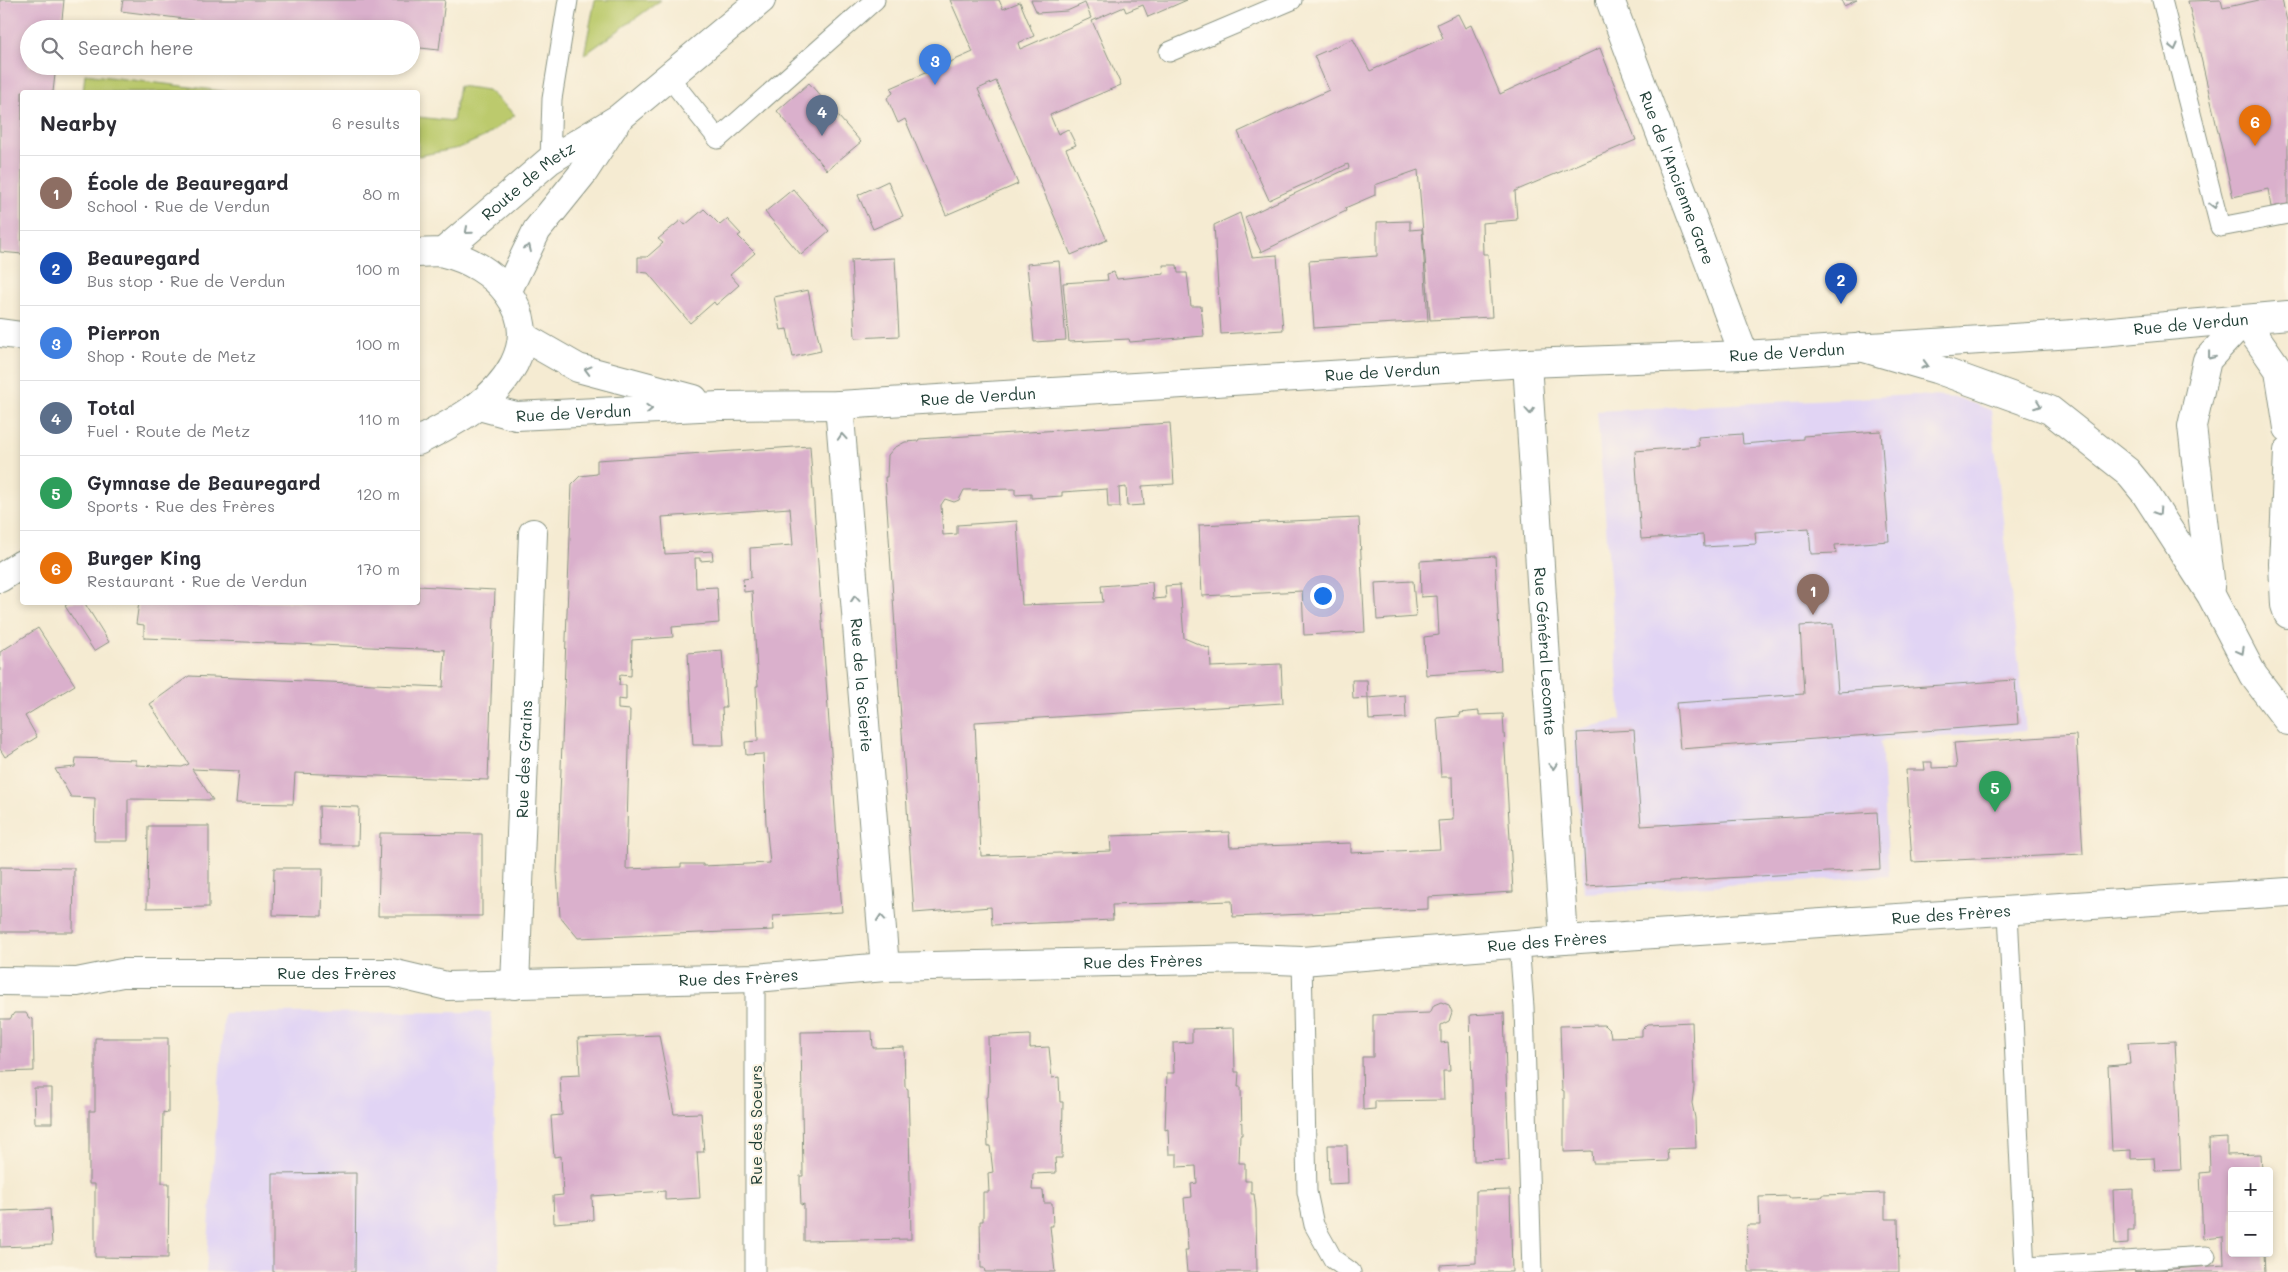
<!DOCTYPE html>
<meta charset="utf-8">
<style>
body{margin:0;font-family:Mali,sans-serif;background:#f7f7f7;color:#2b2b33}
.controls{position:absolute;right:15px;bottom:15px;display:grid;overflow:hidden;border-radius:5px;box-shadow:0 2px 8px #0003}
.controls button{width:45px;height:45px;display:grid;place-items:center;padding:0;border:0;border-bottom:1px solid #e1e1e2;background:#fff;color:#2b2b33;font:25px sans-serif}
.you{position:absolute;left:1322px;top:595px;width:18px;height:18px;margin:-12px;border:4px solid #fff;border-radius:50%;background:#1a73e8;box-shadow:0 0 0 8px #1a73e833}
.badge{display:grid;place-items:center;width:32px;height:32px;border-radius:50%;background:#2563eb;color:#fff;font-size:16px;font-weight:700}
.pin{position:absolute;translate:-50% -41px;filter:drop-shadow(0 1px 2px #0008)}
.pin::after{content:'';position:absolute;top:26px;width:18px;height:15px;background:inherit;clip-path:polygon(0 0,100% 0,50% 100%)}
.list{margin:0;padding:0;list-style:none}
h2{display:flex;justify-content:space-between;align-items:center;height:65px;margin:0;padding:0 20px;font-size:21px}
h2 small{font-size:16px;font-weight:400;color:#7c7c81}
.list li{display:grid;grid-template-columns:32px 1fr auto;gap:15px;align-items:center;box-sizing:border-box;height:75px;padding:0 20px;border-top:1px solid #e1e1e2}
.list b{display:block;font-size:19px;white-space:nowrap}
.list p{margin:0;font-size:16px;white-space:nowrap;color:#7c7c81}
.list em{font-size:16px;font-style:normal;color:#7c7c81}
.icon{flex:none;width:28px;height:28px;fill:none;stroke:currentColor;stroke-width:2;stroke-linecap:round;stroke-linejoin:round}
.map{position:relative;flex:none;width:2288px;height:1272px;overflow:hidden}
.search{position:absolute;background:#fff;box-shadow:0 2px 8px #0003;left:20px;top:20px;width:400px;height:55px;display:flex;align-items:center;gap:12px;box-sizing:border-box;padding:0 18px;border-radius:28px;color:#7c7c81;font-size:19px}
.panel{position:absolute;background:#fff;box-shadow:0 2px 8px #0003;left:20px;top:90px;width:400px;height:515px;border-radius:5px}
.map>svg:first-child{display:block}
.built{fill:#e1d4f4}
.green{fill:#bcca6d;stroke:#6e8450}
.building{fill:#dab0cc;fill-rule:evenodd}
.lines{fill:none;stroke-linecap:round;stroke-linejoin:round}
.service-casing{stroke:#8a9483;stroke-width:21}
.minor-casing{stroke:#8a9483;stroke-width:30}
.tertiary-casing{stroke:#8a9483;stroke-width:30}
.secondary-casing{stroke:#8a9483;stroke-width:30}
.motorway-casing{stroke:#8a9483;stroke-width:30}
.service{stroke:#fff;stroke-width:19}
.minor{stroke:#fff;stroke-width:28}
.tertiary{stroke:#fff;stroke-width:28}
.secondary{stroke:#fff;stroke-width:28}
.motorway{stroke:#fff;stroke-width:28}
.oneway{stroke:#8f9e9a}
.labels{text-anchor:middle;stroke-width:4.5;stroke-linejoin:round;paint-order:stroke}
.street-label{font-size:16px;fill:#1f3d34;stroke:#fcf5e5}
</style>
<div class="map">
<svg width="2288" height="1272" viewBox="0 0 2288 1272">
<rect width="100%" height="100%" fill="#fcf5e5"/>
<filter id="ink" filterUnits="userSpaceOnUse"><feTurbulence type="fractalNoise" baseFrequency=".02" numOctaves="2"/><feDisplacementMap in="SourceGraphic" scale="10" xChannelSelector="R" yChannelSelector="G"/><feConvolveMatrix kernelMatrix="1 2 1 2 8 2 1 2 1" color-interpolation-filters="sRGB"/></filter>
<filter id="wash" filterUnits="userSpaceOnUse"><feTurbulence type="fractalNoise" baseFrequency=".0096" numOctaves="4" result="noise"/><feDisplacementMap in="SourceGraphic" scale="20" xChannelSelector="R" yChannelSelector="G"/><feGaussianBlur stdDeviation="1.12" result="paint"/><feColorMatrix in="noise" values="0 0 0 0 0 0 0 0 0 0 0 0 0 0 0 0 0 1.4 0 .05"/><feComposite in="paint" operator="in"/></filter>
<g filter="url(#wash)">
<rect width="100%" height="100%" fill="#f5ebd2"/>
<!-- built -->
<g class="built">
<path d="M1914 395 1958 398 1991 410 2026 731 1881 741 1889 876 1584 893 1573 730 1621 720 1597 411Z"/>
<path d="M491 1012 500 1272H206L224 1013Z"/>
</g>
<!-- green -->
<g class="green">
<path d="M595 0H661L584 55Z"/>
<path d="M85 74 230 92H83Z"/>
<path d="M459 86 488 90 515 115 486 136 459 148 418 156V117L453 121Z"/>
</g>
<g id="blocks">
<!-- building -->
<g class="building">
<path d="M0 0H64L61 29H29V66H56L53 92H22V254L0 252Z"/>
<path d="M123 0H445L439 50 411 47V29H265L121 11Z"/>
<path d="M950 0H999L1003 9 1020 2 1034 36 1018 43 1020 49 1091 18 1085 3 1067 11 1037 13 1031 0H1187L1148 17 1143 5 1126 12 1124 7 1092 21 1121 85 1050 115 1058 134 1068 129 1076 145 1066 149 1107 240 1071 255 996 81 978 89 1018 184 946 215 905 119 898 123 887 98 893 93 891 88 973 52Z"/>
<path d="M1841 0H1857L1844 6Z"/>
<path d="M2221 0 2223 8 2259 0H2282L2288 25V204L2271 207 2268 189 2233 197 2188 1Z"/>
<path d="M1458 14 1465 28 1471 25 1500 94 1600 48 1636 140 1515 191 1517 220 1482 223 1483 254H1488L1492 317 1430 320 1418 170 1375 185V195L1345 208 1346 211 1261 252 1245 217 1349 168 1348 164 1269 200 1238 132 1329 90 1314 56 1353 39 1370 71 1443 38 1437 24Z"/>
<path d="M809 83 861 142 827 170 777 111Z"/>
<path d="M888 181 903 216 873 229 858 195Z"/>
<path d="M793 189 829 231 801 255 765 212Z"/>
<path d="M704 209 720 225 727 219 741 234 738 236 755 253 730 275 739 285 716 305 714 302 690 323 648 273 638 272V257H647L663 243 658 239 681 220 685 225Z"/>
<path d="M1240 213 1252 257 1277 255 1283 330 1221 334 1214 225Z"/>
<path d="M1410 221V230L1422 229 1428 321 1314 328 1309 261 1377 256V222Z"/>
<path d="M895 258 899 336 855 338 851 260Z"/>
<path d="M1059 261 1066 340 1034 342 1027 264Z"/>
<path d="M1163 265H1177L1178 273H1187L1191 306H1201L1204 336 1130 342 1129 339 1069 342 1063 283 1108 280 1107 274 1114 272 1117 279 1164 274Z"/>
<path d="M808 290 821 351 793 357 787 329 781 330 774 297Z"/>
<path d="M1170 423 1174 484 1142 486 1144 505 1127 506 1126 487 1119 488 1120 507H1108L1107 489 1062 492V496L1031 498V494L1015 495V489L964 490 959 500 954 502 945 499 941 505 943 535 957 534V525L1017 521 1022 605 1103 602 1101 586 1152 582 1153 599 1166 598 1165 586 1180 585 1184 638 1210 649 1211 667 1281 664 1283 703 975 722 981 856 1111 851 1110 836 1229 832 1230 847 1351 843V853L1440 849 1438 821 1453 820 1452 777H1441L1437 718 1460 716 1459 713 1479 711V715L1503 714 1513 892 1428 897V909L1233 917 1232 901 1112 905 1113 920 992 925 991 907 914 913 885 477H887L888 455 894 448 905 442 918 441 919 439Z"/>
<path d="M1881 431 1889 541 1835 545 1836 553 1811 554 1809 528 1755 532 1756 544 1704 547 1703 535 1641 539 1635 451 1699 446 1698 437 1742 434 1743 444 1803 439V436Z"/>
<path d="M810 446 842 912 773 916 774 930 578 938 560 916 557 872 572 484 580 476 597 474V460ZM790 508 793 545 750 548 751 578 743 579 744 592 752 591 758 686H756L758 741 745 742 746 755 763 754 766 823 770 863 703 866V864H681V867L626 869 630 710 618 709V699L626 700V685H619L620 675 631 676 632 640 673 637 672 627 719 623 717 587 696 588 695 558H700V561L713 560 712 551 665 554 662 517Z"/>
<path d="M1359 518 1365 632 1304 635 1302 591 1202 596 1199 525Z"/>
<path d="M1495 556 1501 670 1426 675 1424 637 1439 635 1438 616 1437 596 1421 597 1420 561Z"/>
<path d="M1413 581 1416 617 1377 620 1375 583Z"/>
<path d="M418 586 495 590 488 780 295 773 293 804 236 803 239 771 192 769 213 800 128 799V841H94L95 798 71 797 55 769 75 767 76 758 136 760V765L182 767 189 764 150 704 189 676 443 687 445 650 144 638V625L136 624 139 602H418Z"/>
<path d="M70 602H84L109 642 94 651 65 606Z"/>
<path d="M1833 624 1838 692 2015 680 2018 724 1680 749 1676 703 1804 694 1800 626Z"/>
<path d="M38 628 75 685 25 716 37 737 5 757 0 749V652Z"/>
<path d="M722 650 726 708H722L724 745H693L688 653Z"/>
<path d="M1352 680H1367L1368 698 1353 699Z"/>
<path d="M1405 695 1406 718 1369 720 1368 698Z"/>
<path d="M1634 730 1641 826 1877 812 1880 869 1586 886 1577 733Z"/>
<path d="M2076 735 2083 854 1912 862 1906 770H1925L1924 762H1932V768L1957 767 1954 743Z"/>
<path d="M319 806 359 807 358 845H320Z"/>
<path d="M148 826H209V907L147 908Z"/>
<path d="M380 833 482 834V916H378Z"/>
<path d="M0 867 74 868 73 932H0Z"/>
<path d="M274 868H323L322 916 273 915Z"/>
<path d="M1441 1002 1449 1005 1452 1012 1449 1021 1441 1025V1043L1448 1042 1450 1071H1443L1444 1100 1375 1101V1109L1363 1110 1362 1057H1373V1015L1430 1013 1434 1005Z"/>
<path d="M14 1013H26L29 1018 33 1019 34 1071 0 1072V1019H10Z"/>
<path d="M1504 1013 1509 1160 1474 1161 1470 1015Z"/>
<path d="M1692 1022 1694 1087 1692 1103 1695 1118 1696 1148 1667 1149 1668 1161 1619 1163H1593L1592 1151 1564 1152V1091L1562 1090 1560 1026 1604 1025 1610 1031 1611 1037 1642 1036V1030L1648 1024Z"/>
<path d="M1234 1028 1235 1072H1239L1238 1087H1241L1242 1135H1240L1239 1163H1245V1181H1251V1194H1254L1256 1210 1257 1272H1187L1185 1250H1188L1184 1198 1192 1197 1191 1184 1197 1183 1196 1166 1177 1167V1154H1169L1168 1129 1165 1130 1167 1073H1174L1173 1043 1192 1042V1029Z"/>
<path d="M872 1031 873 1048 904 1047 905 1087 908 1089 909 1123 911 1239 804 1241V1204L801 1205 800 1181V1176H803L801 1032Z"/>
<path d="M659 1035 674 1114 701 1113 704 1152H697L700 1198 665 1200V1191L592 1196 593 1220 554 1223 553 1196 563 1195 561 1156 554 1157 551 1116 562 1115 560 1076 580 1075 578 1038Z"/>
<path d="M1030 1035V1048L1049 1047 1052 1078 1059 1077 1060 1102H1063L1062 1158H1055L1056 1173 1033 1174 1032 1190H1043L1044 1203H1052L1053 1226H1050L1055 1272H985L984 1268H981L980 1221H983V1192H989L988 1173 993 1172 990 1146H988L986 1097H988L989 1082 988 1037Z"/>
<path d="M95 1038H168V1113L163 1112 162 1183H169L168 1258 95 1257V1184H89V1111H95Z"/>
<path d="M2175 1041 2181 1170 2155 1171 2154 1158 2131 1159V1150L2112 1151 2108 1066 2130 1064 2128 1043Z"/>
<path d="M34 1088H52V1123H35Z"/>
<path d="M2227 1138V1155L2261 1154 2262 1171H2232V1253H2264L2265 1272H2134L2224 1265 2223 1237 2203 1239 2200 1173 2210 1172 2209 1139Z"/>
<path d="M1328 1145H1347L1348 1183 1329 1184Z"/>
<path d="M356 1173 355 1272H273V1174Z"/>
<path d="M2134 1189V1230H2128V1244L2115 1245 2113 1190Z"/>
<path d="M1510 1190 1512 1272H1440V1265L1476 1263V1191Z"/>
<path d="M1885 1193V1219H1898L1899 1272H1749L1747 1225H1760L1759 1197 1789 1196V1198L1821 1197 1822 1195Z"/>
<path d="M50 1209 52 1245 0 1247V1211Z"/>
</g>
</g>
</g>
<g filter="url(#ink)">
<use href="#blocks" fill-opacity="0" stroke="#8a9483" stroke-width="1"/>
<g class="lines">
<!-- service casing -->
<g class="service-casing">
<g id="service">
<path d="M2162 0 2220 227 2288 214"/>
<path d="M1169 52 1292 0"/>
<path d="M668 76 718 139 875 0"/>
<path d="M550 160 552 99 568 0"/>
<path d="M2008 912 2025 1272"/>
<path d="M1519 944 1524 1007 1532 1272"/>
<path d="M1302 961 1307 1192 1314 1225 1333 1259 1351 1272"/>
<path d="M755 978V1272"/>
<path d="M2025 1267 2206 1256"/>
</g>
</g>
<!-- minor casing -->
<g class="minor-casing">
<g id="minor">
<path id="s1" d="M1610 0 1744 355"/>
<path id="s2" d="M1527 363 1564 940"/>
<path id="s3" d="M839 405 885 967"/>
<path id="s4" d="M0 981 77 982 122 973H392L447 986 755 978 885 967 1250 959 1302 961 1564 940 2288 892"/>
<path id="s5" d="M515 985 533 533"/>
</g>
</g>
<!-- tertiary casing -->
<g class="tertiary-casing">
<path id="tertiary" d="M0 578 22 564"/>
</g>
<!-- secondary casing -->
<g class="secondary-casing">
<g id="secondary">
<path id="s6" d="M443 252 550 160 619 118 761 0"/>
<path d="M418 253C426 253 436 251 444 253 493 264 541 311 514 364 494 402 455 422 418 441"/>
<path d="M507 292 537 230 583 173 615 124"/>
<path d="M0 333 22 336"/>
<path d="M522 336 578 368 694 399"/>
<path id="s7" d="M479 406 516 416 720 406 839 405 1527 363 1744 355 2090 333 2288 315"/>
</g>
</g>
<!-- motorway casing -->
<g class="motorway-casing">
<g id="motorway">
<path d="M1861 347 1936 369 2050 410 2127 471 2145 493 2211 595 2253 675 2288 721"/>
<path d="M2288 451 2283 564 2285 605 2288 614"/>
<path d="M2211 588 2192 426 2207 360 2244 320 2279 370 2288 428"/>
</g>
</g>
<!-- service -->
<use href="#service" class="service"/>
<!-- minor -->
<use href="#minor" class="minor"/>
<!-- tertiary -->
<use href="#tertiary" class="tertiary"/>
<!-- secondary -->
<use href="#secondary" class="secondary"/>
<!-- motorway -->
<use href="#motorway" class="motorway"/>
</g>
<!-- one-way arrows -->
<defs><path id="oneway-chevron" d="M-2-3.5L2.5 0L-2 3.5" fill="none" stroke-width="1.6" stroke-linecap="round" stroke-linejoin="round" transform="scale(1.25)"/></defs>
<g class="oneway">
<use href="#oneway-chevron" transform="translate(2174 47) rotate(76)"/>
<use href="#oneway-chevron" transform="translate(2214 205) rotate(76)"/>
<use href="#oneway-chevron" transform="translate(468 231) rotate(139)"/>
<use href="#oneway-chevron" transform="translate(528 248) rotate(-65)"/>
<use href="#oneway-chevron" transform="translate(2211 356) rotate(128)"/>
<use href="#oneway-chevron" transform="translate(1925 365) rotate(16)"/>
<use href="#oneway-chevron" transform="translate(588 370) rotate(-165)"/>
<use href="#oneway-chevron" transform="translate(2038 405) rotate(20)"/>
<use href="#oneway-chevron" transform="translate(649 409) rotate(-2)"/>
<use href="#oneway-chevron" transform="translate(1530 411) rotate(86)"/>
<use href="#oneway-chevron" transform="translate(842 437) rotate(-94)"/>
<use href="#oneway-chevron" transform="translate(2158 512) rotate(57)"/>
<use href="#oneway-chevron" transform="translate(855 599) rotate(-95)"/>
<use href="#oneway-chevron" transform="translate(2241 651) rotate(62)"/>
<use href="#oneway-chevron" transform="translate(1553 766) rotate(86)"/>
<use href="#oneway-chevron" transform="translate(881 918) rotate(-95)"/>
</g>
</g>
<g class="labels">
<!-- street labels -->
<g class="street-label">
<text dy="6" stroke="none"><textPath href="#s1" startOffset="190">Rue de l'Ancienne Gare</textPath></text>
<text dy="6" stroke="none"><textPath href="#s6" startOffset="111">Route de Metz</textPath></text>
<text dy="6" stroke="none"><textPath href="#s7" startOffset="1716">Rue de Verdun</textPath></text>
<text dy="6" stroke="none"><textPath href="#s7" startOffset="1311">Rue de Verdun</textPath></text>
<text dy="6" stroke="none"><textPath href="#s7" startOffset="906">Rue de Verdun</textPath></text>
<text dy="6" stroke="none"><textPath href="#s7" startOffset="501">Rue de Verdun</textPath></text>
<text dy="6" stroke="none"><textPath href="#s7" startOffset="96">Rue de Verdun</textPath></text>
<text dy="6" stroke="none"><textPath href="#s2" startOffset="289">Rue Général Lecomte</textPath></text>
<text dy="6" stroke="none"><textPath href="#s3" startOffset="281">Rue de la Scierie</textPath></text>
<text dy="6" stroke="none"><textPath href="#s5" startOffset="226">Rue des Grains</textPath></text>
<text dy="6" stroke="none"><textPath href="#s4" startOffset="1956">Rue des Frères</textPath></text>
<text dy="6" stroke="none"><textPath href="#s4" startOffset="1551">Rue des Frères</textPath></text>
<text dy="6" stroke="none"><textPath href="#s4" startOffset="1146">Rue des Frères</textPath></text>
<text dy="6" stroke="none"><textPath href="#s4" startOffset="338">Rue des Frères</textPath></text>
<text dy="6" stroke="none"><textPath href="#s4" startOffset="741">Rue des Frères</textPath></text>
<text transform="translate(756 1125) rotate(-90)" y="6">Rue des Soeurs</text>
</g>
</g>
</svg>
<div class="controls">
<button>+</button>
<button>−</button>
</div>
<div class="you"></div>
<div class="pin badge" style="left:1813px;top:615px;background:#8d6e63">1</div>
<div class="pin badge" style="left:1841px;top:304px;background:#1a4fb4">2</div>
<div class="pin badge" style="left:935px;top:85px;background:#3f7fe0">3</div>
<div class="pin badge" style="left:822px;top:136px;background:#5c6f8a">4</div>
<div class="pin badge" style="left:1995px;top:812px;background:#2e9e5b">5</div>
<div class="pin badge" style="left:2255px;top:146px;background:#e8710a">6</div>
<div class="search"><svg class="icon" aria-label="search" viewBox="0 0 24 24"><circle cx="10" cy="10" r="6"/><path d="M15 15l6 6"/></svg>Search here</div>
<section class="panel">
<h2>Nearby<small>6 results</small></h2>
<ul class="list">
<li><span class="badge" style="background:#8d6e63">1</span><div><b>École de Beauregard</b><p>School · Rue de Verdun</p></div><em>80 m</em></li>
<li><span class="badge" style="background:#1a4fb4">2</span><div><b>Beauregard</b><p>Bus stop · Rue de Verdun</p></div><em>100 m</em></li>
<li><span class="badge" style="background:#3f7fe0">3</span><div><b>Pierron</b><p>Shop · Route de Metz</p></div><em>100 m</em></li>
<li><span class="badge" style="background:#5c6f8a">4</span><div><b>Total</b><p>Fuel · Route de Metz</p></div><em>110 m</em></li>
<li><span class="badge" style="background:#2e9e5b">5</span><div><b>Gymnase de Beauregard</b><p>Sports · Rue des Frères</p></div><em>120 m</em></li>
<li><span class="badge" style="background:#e8710a">6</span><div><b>Burger King</b><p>Restaurant · Rue de Verdun</p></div><em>170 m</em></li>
</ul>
</section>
</div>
